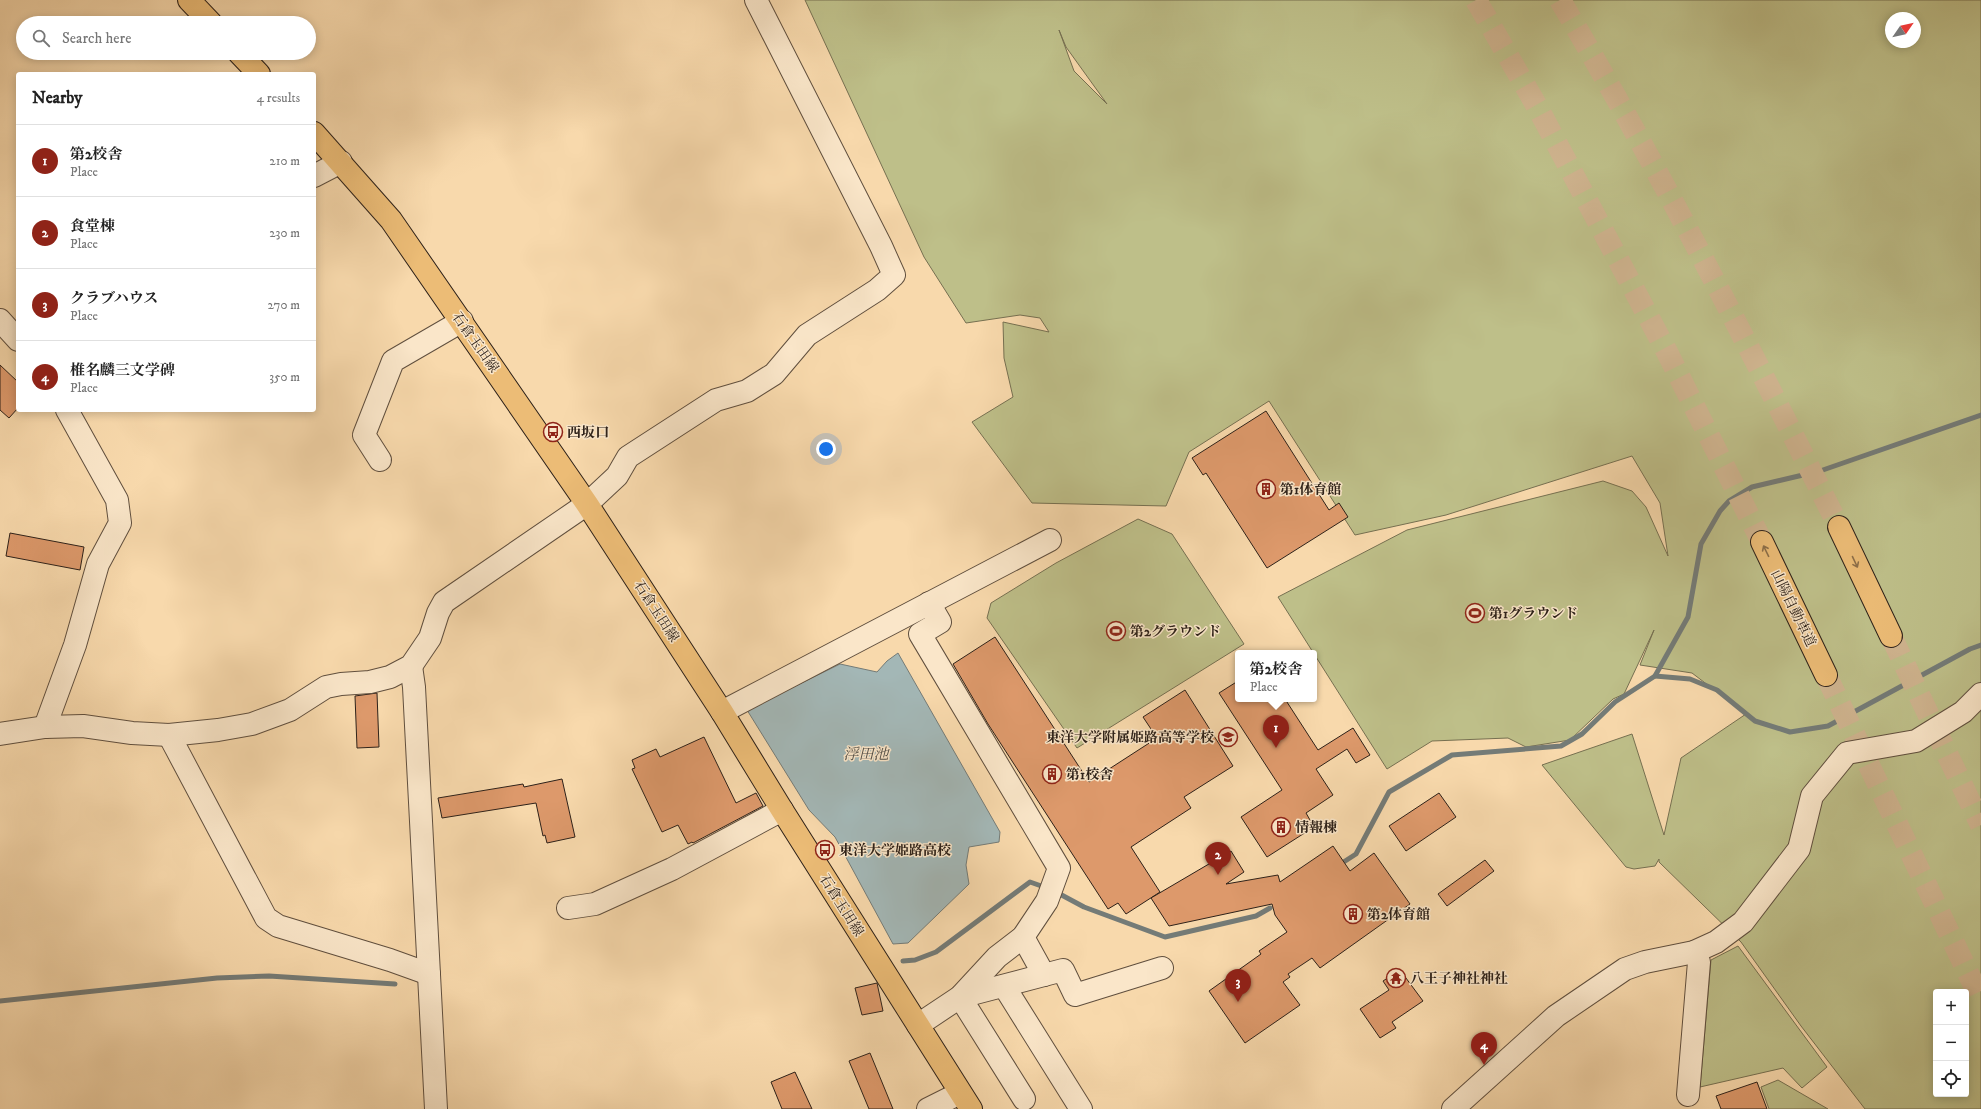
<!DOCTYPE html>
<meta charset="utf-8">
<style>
body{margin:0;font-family:"IM FELL DW Pica","Noto Serif JP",serif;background:#f2f2f2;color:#222}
.controls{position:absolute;right:12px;bottom:12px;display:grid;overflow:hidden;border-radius:4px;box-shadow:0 2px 10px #0003}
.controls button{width:36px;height:36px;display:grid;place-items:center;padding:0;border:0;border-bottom:1px solid #e0e0e0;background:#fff;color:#222;font:20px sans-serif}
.compass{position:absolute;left:1885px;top:12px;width:36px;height:36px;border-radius:50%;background:#fff;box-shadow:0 2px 10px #0003;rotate:56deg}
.you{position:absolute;left:826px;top:449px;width:14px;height:14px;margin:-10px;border:3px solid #fff;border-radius:50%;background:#1a73e8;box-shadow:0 0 0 6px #1a73e833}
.badge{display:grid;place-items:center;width:26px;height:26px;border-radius:50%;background:#8f2418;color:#fff;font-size:13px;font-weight:700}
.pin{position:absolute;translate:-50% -33px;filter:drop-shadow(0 1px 2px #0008)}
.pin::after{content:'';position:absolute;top:21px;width:14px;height:12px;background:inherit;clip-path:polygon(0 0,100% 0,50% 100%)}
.popup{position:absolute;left:1235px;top:650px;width:82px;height:52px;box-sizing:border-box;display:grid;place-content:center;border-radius:4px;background:#fff;filter:drop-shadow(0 1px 3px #0005);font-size:13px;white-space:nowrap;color:#767676}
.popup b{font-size:15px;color:#222}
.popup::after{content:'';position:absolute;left:50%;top:100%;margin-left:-8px;border:8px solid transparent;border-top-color:#fff}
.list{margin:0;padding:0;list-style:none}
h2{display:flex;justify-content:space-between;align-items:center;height:52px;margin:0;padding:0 16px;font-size:17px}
h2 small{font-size:13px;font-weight:400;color:#767676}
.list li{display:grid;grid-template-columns:26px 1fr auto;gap:12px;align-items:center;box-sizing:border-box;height:72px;padding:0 16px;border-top:1px solid #e0e0e0}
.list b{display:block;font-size:15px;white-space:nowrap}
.list p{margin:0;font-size:13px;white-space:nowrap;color:#767676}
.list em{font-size:13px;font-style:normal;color:#767676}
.icon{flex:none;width:22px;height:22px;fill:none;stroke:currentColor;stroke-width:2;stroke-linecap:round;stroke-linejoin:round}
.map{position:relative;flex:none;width:1981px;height:1109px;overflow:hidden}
.search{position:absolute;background:#fff;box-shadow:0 2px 10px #0003;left:16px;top:16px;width:300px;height:44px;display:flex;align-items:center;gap:10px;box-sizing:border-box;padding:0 14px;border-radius:22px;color:#767676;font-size:15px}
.panel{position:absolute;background:#fff;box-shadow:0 2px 10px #0003;left:16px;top:72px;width:300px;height:340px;border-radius:4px}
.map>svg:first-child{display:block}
.green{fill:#bebf89;stroke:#767051;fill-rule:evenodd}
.water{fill:#a3b7b6;stroke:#747b77}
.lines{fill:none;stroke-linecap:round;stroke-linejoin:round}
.stream{stroke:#747b77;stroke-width:5}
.building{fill:#dd996b;stroke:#2d2119}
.highway-tunnel{stroke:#cfb48f;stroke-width:22;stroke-dasharray:22 11;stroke-linecap:butt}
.minor-casing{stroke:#604f3e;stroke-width:24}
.major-casing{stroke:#2d2119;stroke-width:24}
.highway-casing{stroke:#2d2119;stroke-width:24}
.minor{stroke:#fae6c9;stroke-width:22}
.major{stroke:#ecbc76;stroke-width:22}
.highway{stroke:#ecbc76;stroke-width:22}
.oneway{stroke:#8c6e48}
.labels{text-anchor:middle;stroke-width:3;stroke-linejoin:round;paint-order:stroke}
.street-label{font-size:14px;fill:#2d2119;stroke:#fae6c9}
.poi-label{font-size:14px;font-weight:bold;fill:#2d2119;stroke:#fae6c9;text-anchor:start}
.water-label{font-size:15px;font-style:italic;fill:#504e48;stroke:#fae6c9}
</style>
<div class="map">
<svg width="1981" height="1109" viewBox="0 0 1981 1109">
<rect width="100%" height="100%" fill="#f8d9ac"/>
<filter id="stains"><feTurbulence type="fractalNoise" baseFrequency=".005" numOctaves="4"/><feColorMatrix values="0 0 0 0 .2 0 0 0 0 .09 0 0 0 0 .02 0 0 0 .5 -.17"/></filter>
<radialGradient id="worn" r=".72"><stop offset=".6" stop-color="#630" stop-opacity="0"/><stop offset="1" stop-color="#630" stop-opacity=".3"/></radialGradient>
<!-- green -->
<g class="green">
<path d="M805 0H1981V1109H1865L1801 1026 1741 942 1659 862V859L1655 866 1634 869 1626 867 1542 765 1632 734 1664 835 1681 758 1746 714 1692 673 1640 665 1654 630 1624 694 1613 699 1570 740 1526 747 1508 738 1432 741 1387 769 1278 597 1407 530 1603 481 1632 491 1646 507 1668 556 1660 503 1632 456 1446 515 1355 535 1269 401 1189 452 1166 506 1032 503 972 422 1013 397 1004 358 1003 322 1049 332 1040 318 1020 315 966 323 924 257ZM1891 18H1915V42H1891ZM1059 30 1066 47 1107 104 1074 71ZM1936 992H1966V1094H1936Z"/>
<path d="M1138 519 1172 534 1244 644 1077 748 987 618 991 603 1056 563Z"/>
<path d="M1738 946 1827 1067 1802 1088 1783 1068 1700 1087 1711 960Z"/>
<path d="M1778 1080 1828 1109H1769L1761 1087Z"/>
</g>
<!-- water -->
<path class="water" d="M898 653 1000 832 999 842 969 847 966 865 969 884 908 943 893 944 835 837 809 810 747 710 840 664 877 672 887 661Z"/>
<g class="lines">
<!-- stream -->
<g class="stream">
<path d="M1655 676 1690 679 1717 690 1755 721 1790 732 1828 726 1970 649 1981 645"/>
<path d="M1339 865 1356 854 1389 792 1452 755 1561 746 1582 734 1615 702 1655 676 1688 617 1701 544 1720 511 1729 501 1752 487 1820 471 1981 415"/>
<path d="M1056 892 1084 907 1165 937 1256 916 1270 908"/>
<path d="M903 961 915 960 936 952 1030 882 1047 888"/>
<path d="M0 1001 217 978 269 976 395 984"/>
</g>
</g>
<!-- building -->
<g class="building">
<path d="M0 365 18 382V408L9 418 0 410Z"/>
<path d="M1266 411 1329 510 1339 503 1348 517 1267 568 1206 473 1203 475 1192 458Z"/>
<path d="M10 533 84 547 80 570 6 556Z"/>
<path d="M995 637 1089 782 1157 738 1143 717 1185 690 1233 766 1184 797 1191 808 1131 847 1160 892 1126 914 1118 903 1108 909 988 724 953 664Z"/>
<path d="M1238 681V699H1285L1318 750 1353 728 1370 755 1356 763 1347 749 1316 769 1333 795 1306 813 1314 827 1267 857 1241 817 1282 790 1219 693Z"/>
<path d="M377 693 379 747 357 748 355 696Z"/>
<path d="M704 737 736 803 756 793 763 806 693 843 692 842 688 844 678 825 662 832 632 769 635 768 632 760 656 749 660 757Z"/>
<path d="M562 779 575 837 547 843 545 835 543 836 536 803 442 818 438 798 523 784 524 787Z"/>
<path d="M1439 793 1456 817 1406 851 1389 826Z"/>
<path d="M1333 846 1350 871 1374 853 1410 904 1320 968 1312 958 1288 974 1290 977 1283 982 1300 1005 1245 1043 1209 991 1261 954 1259 951 1287 932 1275 915 1272 904 1169 926 1151 898 1231 851 1244 872 1226 884 1278 875 1280 882Z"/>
<path d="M1485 860 1494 871 1447 906 1438 894Z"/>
<path d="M1400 970 1423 1001 1392 1022 1396 1028 1380 1038 1360 1009 1389 990 1383 981Z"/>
<path d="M877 983 883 1011 862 1015 855 988Z"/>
<path d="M870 1053 893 1109H869L849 1061Z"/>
<path d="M795 1072 812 1109H782L771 1082Z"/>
<path d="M1757 1082 1767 1109H1721L1716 1096Z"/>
</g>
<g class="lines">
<!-- highway-tunnel -->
<g class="highway-tunnel">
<path d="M1476 0 1539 110 1667 352 1762 542"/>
<path d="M1560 0C1661 171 1750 349 1839 527"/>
<path d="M1891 636 1981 825"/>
<path d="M1826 675 1981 1000"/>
</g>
<!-- minor casing -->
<g class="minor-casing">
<g id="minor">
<path d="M314 176 341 162"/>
<path d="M0 320 18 340"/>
<path d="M380 460 364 435 393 361 462 321"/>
<path d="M411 666 414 687 436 1109"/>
<path d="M722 712 1050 540"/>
<path d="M45 727 75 645 98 564 120 523 117 500 67 410"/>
<path d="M0 734 45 727 83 726 132 733 169 735 218 730 252 724 290 710 326 687 341 684 370 682 390 677 411 666 430 638 438 613 444 602 587 504 617 476 628 457 716 400 747 391 774 374 807 335 877 290 894 275 881 246 756 0"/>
<path d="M169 735 266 918 278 926 390 960 429 974"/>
<path d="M568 908 595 904 672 869 782 810"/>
<path d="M1023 937 1044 975"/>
<path d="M1004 986 1081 1109"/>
<path d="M918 1025 960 997 997 957 1023 937 1047 901 1059 868 920 634 940 622 929 603"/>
<path d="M1688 1095 1699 962 1694 952"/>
<path d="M1024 1099 960 997 1063 970 1075 995 1162 968"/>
<path d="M928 1109 960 1093"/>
<path d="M1453 1109 1556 1016 1625 969 1645 962 1694 952 1716 942 1743 922 1799 849 1812 796 1847 753 1916 741 1963 712 1981 694"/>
</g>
</g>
<!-- major casing -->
<g class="major-casing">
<g id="major">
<path d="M189 0 211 23"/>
<path d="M239 53 259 74"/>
<path d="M314 133 391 220 587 504 722 712 782 810 971 1109"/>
</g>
</g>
<!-- highway casing -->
<g class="highway-casing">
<g id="highway">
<path d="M1839 527 1891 636"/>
<path d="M1762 542 1826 675"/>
</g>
</g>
<!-- minor -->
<use href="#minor" class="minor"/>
<!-- major -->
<use href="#major" class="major"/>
<!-- highway -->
<use href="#highway" class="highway"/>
</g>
<!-- one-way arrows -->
<defs><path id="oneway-shaft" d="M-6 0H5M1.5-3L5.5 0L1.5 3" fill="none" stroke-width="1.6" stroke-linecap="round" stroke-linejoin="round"/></defs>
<g class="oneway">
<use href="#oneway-shaft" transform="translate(1766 551) rotate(-116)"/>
<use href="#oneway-shaft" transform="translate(1855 562) rotate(65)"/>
</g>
<!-- icons -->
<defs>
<g id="bus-ring" transform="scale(1)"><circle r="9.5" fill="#fae6c9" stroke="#8f2418" stroke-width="1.5"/><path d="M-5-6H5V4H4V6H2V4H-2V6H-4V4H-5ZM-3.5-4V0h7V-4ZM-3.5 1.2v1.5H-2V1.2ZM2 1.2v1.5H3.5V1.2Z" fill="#8f2418"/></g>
<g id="building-ring" transform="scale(1)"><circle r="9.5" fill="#fae6c9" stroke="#8f2418" stroke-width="1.5"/><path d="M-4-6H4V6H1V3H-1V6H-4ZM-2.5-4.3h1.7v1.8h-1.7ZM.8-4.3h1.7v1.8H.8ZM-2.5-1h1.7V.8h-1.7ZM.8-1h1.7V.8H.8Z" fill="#8f2418"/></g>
<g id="stadium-ring" transform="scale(1)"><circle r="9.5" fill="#fae6c9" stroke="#8f2418" stroke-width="1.5"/><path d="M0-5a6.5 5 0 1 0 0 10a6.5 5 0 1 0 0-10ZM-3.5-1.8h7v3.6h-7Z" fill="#8f2418"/></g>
<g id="school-ring" transform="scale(1)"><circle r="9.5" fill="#fae6c9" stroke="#8f2418" stroke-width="1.5"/><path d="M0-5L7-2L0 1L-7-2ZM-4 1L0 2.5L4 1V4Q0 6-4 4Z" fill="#8f2418"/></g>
<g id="temple-ring" transform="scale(1)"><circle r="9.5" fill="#fae6c9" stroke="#8f2418" stroke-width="1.5"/><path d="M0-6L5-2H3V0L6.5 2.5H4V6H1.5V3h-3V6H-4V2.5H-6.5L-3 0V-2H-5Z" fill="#8f2418"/></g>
</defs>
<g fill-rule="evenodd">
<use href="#bus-ring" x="553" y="432"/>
<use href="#building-ring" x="1266" y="489"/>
<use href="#stadium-ring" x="1475" y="613"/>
<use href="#stadium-ring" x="1116" y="631"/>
<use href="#school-ring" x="1228" y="737"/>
<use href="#building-ring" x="1052" y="774"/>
<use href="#building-ring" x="1281" y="827"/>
<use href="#bus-ring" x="825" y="850"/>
<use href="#building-ring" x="1353" y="914"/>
<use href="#temple-ring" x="1396" y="978"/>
</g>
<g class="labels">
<!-- street labels -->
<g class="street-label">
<text transform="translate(476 342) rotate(55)" y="5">石倉玉田線</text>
<text transform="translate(1794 608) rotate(64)" y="5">山陽自動車道</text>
<text transform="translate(657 611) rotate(57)" y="5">石倉玉田線</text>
<text transform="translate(842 905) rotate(58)" y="5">石倉玉田線</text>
</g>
<!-- poi labels -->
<g class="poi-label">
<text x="567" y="437">西坂口</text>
<text x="1280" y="494">第1体育館</text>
<text x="1489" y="618">第1グラウンド</text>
<text x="1130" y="636">第2グラウンド</text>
<text x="1214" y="742" text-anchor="end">東洋大学附属姫路高等学校</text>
<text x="1066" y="779">第1校舎</text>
<text x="1295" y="832">情報棟</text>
<text x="839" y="855">東洋大学姫路高校</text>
<text x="1367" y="919">第2体育館</text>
<text x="1410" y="983">八王子神社神社</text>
</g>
<!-- water labels -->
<g class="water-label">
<text x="866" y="759">浮田池</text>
</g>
</g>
<rect width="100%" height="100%" filter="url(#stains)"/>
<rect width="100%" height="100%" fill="url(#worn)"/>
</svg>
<div class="controls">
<button>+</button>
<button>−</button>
<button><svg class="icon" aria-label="locate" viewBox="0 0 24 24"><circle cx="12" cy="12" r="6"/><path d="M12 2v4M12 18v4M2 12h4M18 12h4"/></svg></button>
</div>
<svg class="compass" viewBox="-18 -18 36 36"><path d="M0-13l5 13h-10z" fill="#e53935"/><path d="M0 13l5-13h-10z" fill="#767676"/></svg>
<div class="you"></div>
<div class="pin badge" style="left:1276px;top:748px">1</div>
<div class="popup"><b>第2校舎</b>Place</div>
<div class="pin badge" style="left:1218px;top:875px">2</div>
<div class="pin badge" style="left:1238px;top:1002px">3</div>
<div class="pin badge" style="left:1484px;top:1065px">4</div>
<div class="search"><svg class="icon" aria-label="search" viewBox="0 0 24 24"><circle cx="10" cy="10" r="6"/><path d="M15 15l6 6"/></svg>Search here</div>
<section class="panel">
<h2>Nearby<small>4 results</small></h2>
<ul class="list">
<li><span class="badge">1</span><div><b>第2校舎</b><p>Place</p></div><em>210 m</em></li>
<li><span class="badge">2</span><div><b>食堂棟</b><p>Place</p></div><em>230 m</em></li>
<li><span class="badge">3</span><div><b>クラブハウス</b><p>Place</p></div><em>270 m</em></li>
<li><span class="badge">4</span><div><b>椎名麟三文学碑</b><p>Place</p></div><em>350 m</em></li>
</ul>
</section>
</div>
